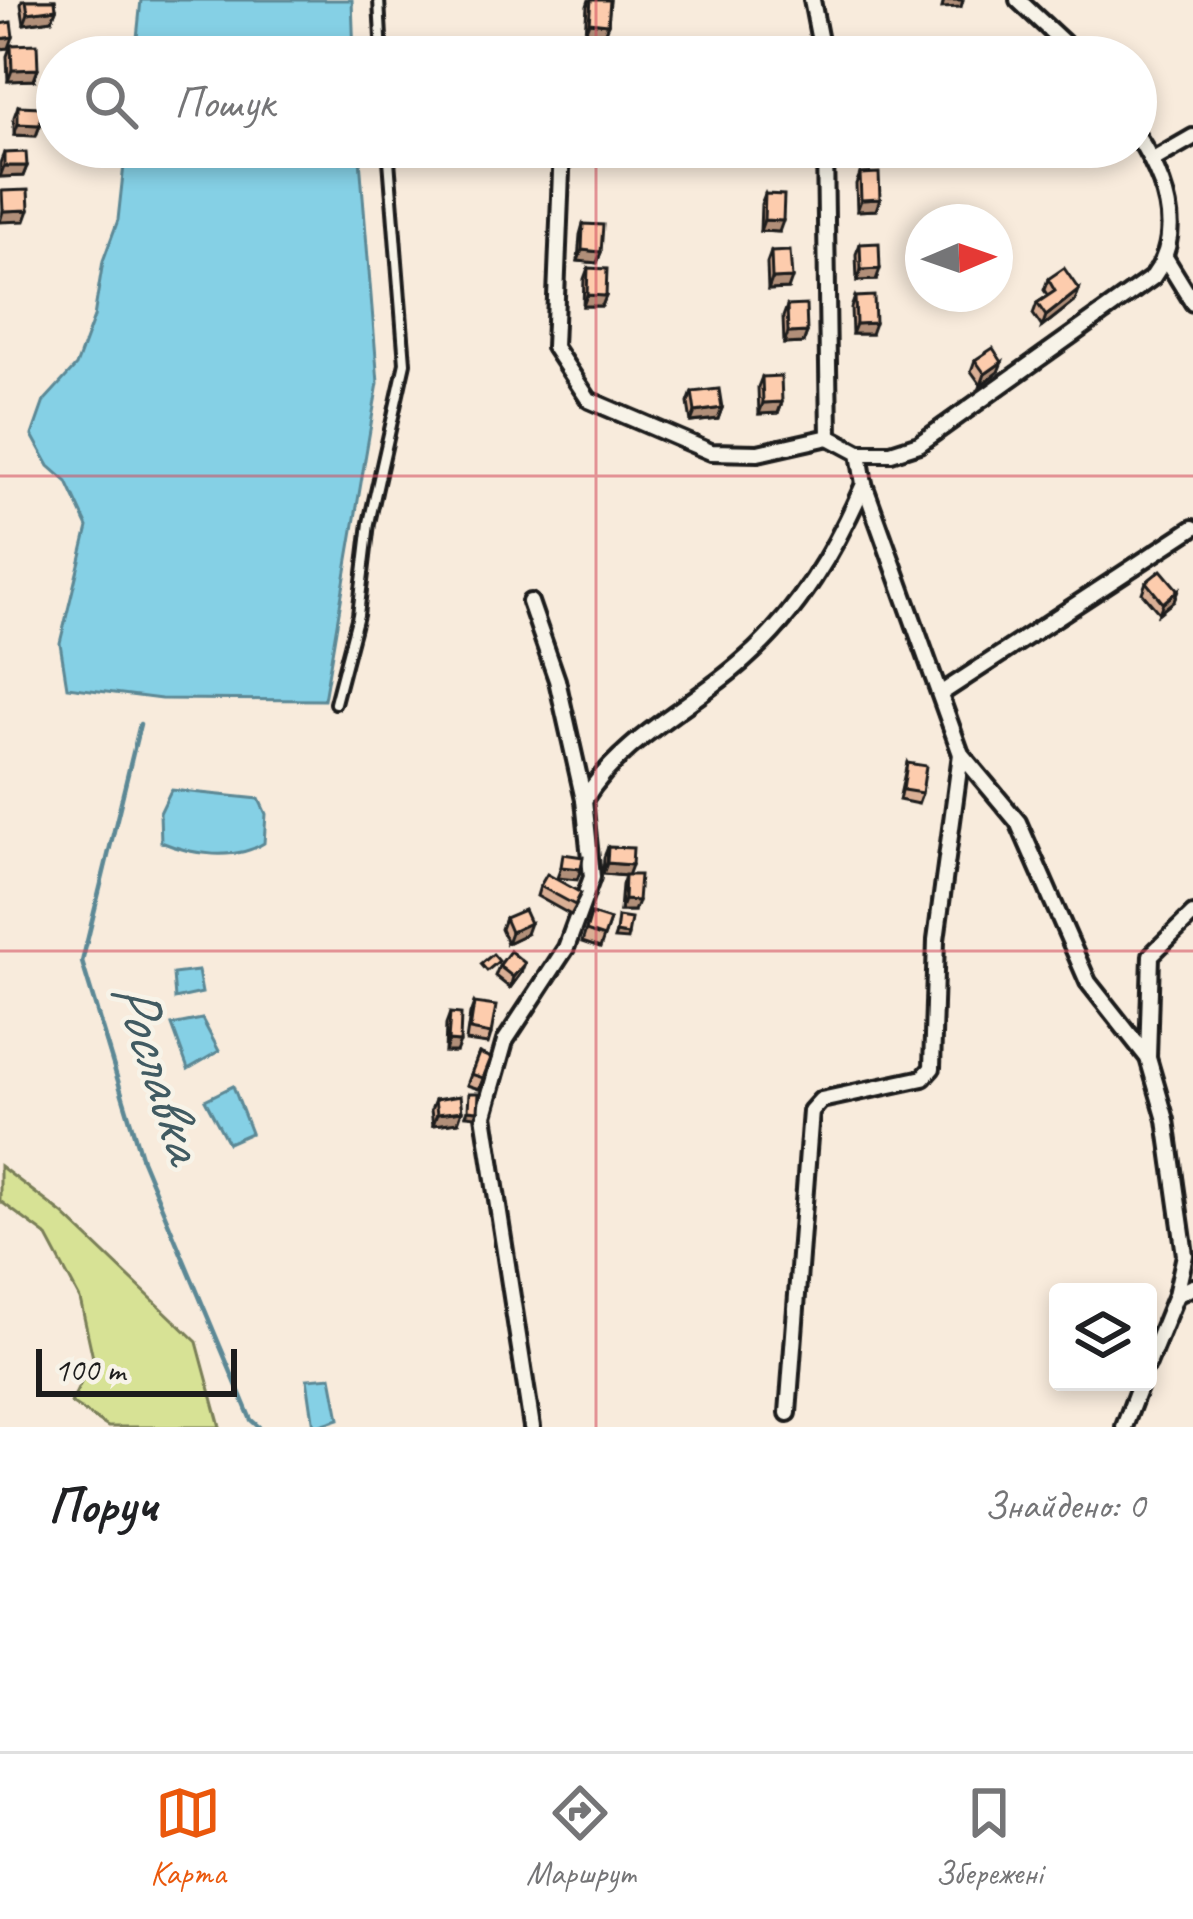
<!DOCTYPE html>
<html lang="uk">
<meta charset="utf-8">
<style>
body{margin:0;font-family:Caveat,sans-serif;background:#f6f6f6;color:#202124}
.controls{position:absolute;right:36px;bottom:36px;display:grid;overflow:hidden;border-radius:12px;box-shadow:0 6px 18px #0003}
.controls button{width:108px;height:108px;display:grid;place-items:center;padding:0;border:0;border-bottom:3px solid #e0e0e0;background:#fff;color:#202124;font:60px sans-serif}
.compass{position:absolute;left:905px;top:204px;width:108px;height:108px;border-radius:50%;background:#fff;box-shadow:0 6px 18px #0003;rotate:88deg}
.scale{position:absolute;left:36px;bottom:30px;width:201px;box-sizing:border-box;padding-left:12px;border:6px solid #1c1c1c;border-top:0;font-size:33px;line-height:42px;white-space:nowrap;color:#1c1c1c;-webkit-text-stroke:9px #f7f3e8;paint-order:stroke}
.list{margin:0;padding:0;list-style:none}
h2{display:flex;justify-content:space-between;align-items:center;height:156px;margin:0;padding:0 48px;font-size:51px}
h2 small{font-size:39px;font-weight:400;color:#757577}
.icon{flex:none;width:66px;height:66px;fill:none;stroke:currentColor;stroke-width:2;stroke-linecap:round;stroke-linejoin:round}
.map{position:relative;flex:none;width:1193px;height:1427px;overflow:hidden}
.search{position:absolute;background:#fff;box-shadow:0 6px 18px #0003;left:36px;right:36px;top:36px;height:132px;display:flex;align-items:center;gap:30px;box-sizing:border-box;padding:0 42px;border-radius:66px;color:#757577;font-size:45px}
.sheet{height:324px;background:#fff}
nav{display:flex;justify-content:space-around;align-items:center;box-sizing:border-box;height:168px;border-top:3px solid #e0e0e0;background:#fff;font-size:33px;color:#757577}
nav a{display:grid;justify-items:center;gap:6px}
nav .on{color:#ea580c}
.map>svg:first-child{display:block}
.green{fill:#d7e295;stroke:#7a7f58;stroke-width:3}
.water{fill:#85d0e5;stroke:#5b8895;stroke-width:3}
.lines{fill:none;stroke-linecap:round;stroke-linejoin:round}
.stream{stroke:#5b8895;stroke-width:4.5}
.lane-casing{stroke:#1c1c1c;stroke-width:16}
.street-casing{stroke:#1c1c1c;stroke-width:22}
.lane{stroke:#f7f3e8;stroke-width:8}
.street{stroke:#f7f3e8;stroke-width:14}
.wall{fill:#daaf95;stroke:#1c1c1c;stroke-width:3}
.shaded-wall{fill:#b18f79;stroke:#1c1c1c;stroke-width:3}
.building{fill:#fdccad;stroke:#1c1c1c;stroke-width:3}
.grid{fill:none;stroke:#d1495b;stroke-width:3;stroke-opacity:0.55}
.labels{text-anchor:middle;stroke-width:9;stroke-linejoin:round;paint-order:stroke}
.water-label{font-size:63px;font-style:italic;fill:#415b62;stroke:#f7f3e8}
</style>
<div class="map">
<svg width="1193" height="1427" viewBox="0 0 1193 1427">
<rect width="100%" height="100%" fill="#f8ebdc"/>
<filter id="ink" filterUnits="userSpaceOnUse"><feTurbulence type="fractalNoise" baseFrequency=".00833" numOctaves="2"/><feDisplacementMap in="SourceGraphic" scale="24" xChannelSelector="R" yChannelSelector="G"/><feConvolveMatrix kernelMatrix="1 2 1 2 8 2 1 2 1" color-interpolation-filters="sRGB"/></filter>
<g filter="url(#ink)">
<!-- green -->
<path class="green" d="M0 1166 63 1214 197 1342 220 1427H108L71 1403 93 1358 80 1299 46 1235 0 1201Z"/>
<!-- water -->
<g class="water">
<path d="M141 0H352L354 57H135Z"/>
<path d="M126 147H359L378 383 324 700 161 699 67 687 60 643 88 527 67 482 49 466 32 435 44 401 76 366 94 317 103 261 118 220Z"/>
<path d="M171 790 259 799 266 814 264 843C236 861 192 855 161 842L160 813Z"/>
<path d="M198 971 202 993 175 999 173 974Z"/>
<path d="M202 1019 219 1051 188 1069 172 1025Z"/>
<path d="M233 1086 251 1133 228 1143 205 1100Z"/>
<path d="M331 1377 339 1419 314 1427 307 1379Z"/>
</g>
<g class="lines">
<!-- stream -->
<path class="stream" d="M140 724 82 962 142 1160 251 1420 259 1427"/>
<!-- lane casing -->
<g class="lane-casing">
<g id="lane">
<path d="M379 0 382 57"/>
<path d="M335 703 358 615 369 523 405 363 388 147"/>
</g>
</g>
<!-- street casing -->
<g class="street-casing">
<g id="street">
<path d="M812 0 823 57"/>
<path d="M1018 0 1079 57"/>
<path d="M567 57V49"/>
<path d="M562 147 554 347 589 400 711 452 758 453 829 437"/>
<path d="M825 147 829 437"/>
<path d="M1153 160 1193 137"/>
<path d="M1166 259 1193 303"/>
<path d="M829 437 859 453 864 484 961 754 1018 822 1088 982 1148 1058 1166 1120 1185 1255 1176 1295 1148 1364"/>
<path d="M859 453H891L919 444 1153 277C1186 232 1164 177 1136 134"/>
<path d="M530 602 557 680 584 800 592 877 566 948 505 1041 484 1115 532 1427"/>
<path d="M940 694 1193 528"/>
<path d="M584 800C623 737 691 708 744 660 799 612 835 550 864 484"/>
<path d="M1148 1058 1151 955 1193 914"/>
<path d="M1176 1295 1193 1287"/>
<path d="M788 1413 811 1111 821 1100 923 1078 932 1068 936 940 961 754"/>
<path d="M1124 1427 1141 1382"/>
</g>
</g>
<!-- lane -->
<use href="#lane" class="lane"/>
<!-- street -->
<use href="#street" class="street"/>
</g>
<!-- wall -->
<g class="wall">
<path d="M22 0H55L56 9 52 20 24 24 21 4Z"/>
<path d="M589 0H610L608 24 604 34 585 33 587 6Z"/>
<path d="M11 45 34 80 8 81 7 56Z"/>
<path d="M18 106 40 125 36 136 14 135V117Z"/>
<path d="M4 153 27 166 23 176 0 177V163Z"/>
<path d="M860 174 880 199 876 210 857 211 856 184Z"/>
<path d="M765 194 779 232 760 231 761 204Z"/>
<path d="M583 224 601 252 597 263 578 261 580 235Z"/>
<path d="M860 244 876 280 857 281 856 254Z"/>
<path d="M771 252 788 289 768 290 767 263Z"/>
<path d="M588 268 606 296 602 306H583L584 279Z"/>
<path d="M1048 279 1075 301 1042 327 1033 314 1037 303 1048 296 1044 290Z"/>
<path d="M855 297 871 334H852L851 308Z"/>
<path d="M787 306 807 332 803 343 784 344 783 317Z"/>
<path d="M975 360 998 372 981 385 971 371Z"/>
<path d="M762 377 782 402 778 413 759 414 758 387Z"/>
<path d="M692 392 722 408 718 419 691 422 688 403Z"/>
<path d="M1146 582 1178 590 1174 601 1159 613 1142 593Z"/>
<path d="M907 763 922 793 918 804 899 800Z"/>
<path d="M608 847 629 875 634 911H620L622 885 625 876 603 874 604 857Z"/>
<path d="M540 886 577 904 571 915 537 896Z"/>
<path d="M591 914 610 920 600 948 582 942Z"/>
<path d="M505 918 526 934 507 943 501 929Z"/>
<path d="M499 966 521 973 510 988 495 976Z"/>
<path d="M474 1003 491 1034 488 1044 466 1041 470 1014Z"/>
<path d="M450 1013 456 1052H445L446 1024Z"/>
<path d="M479 1053 491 1058 479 1089 467 1085Z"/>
<path d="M435 1100 458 1122 433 1125 431 1110Z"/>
</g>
<!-- shaded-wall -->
<g class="shaded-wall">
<path d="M944 0H963L961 7 942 8Z"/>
<path d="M56 9 52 20 24 24 28 13Z"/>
<path d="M589 22 608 24 604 34 585 33Z"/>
<path d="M13 37 9 48 0 49V39Z"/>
<path d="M38 69 34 80 8 81 12 70Z"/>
<path d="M18 124 40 125 36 136 14 135Z"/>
<path d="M857 147H876L875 149 856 150Z"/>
<path d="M4 166H27L23 176 0 177Z"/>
<path d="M880 199 876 210 857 211 861 200Z"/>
<path d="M29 210 25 221 0 222 3 211Z"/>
<path d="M764 220 783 221 779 232 760 231Z"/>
<path d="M582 250 601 252 597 263 578 261Z"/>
<path d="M880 269 876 280 857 281 861 270Z"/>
<path d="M792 278 788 289 768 290 772 279Z"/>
<path d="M1079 290 1075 301 1042 327 1046 316Z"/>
<path d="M587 295 606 296 602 306H583Z"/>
<path d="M875 323 871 334H852L856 324Z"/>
<path d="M807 332 803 343 784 344 788 333Z"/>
<path d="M1002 362 998 372 981 385 985 374Z"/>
<path d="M782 402 778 413 759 414 763 403Z"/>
<path d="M722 408 718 419 691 422 695 412Z"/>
<path d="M1178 590 1174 601 1159 613 1163 603Z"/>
<path d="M607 863 632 865 628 876 603 874Z"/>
<path d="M561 867 581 869 577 880 557 878Z"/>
<path d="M624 900 638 901 634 911H620Z"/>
<path d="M530 923 526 934 507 943 511 932Z"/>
<path d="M616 933 628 935 627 940 614 939Z"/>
<path d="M525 963 521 973 510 988 513 977Z"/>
<path d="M448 1041 460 1042 456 1052H445Z"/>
<path d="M468 1110 478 1111 476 1116 466 1115Z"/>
<path d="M462 1111 458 1122 433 1125 437 1114Z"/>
</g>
<!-- building -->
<g class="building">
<path d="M26 0H55L56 9 28 13Z"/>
<path d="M591 0H610L608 24 589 22Z"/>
<path d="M11 22 13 37 0 39V24Z"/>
<path d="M37 44 38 69 12 70 11 45Z"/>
<path d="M880 45V57H861V46Z"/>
<path d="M18 106 41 107 40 125 18 124Z"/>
<path d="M26 152 27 166H4V153Z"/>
<path d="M879 173 880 199 861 200 860 174Z"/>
<path d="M28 190 29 210 3 211 2 191Z"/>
<path d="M765 194 784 195 783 221 764 220Z"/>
<path d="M583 224 603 225 601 252 582 250Z"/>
<path d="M879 243 880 269 861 270 860 244Z"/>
<path d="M790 251 792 278 772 279 771 252Z"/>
<path d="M588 268 607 269 606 296 587 295Z"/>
<path d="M1064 268 1079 290 1046 316 1037 303 1055 291 1048 279Z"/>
<path d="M874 296 875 323 856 324 855 297Z"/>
<path d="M806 305 807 332 788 333 787 306Z"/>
<path d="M993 348 1002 362 985 374 975 360Z"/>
<path d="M781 376 782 402 763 403 762 377Z"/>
<path d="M719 389 722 408 695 412 692 392Z"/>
<path d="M1161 570 1178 590 1163 603 1146 582Z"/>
<path d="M907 763 926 766 922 793 903 790Z"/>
<path d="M608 847 633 848 632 865 607 863Z"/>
<path d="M563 854 583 857 581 869 561 867Z"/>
<path d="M547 874 581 893 575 905 540 886Z"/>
<path d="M625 875H640L638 901 624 900Z"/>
<path d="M524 910 530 923 511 932 505 918Z"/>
<path d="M591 914 610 920 604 937 586 931Z"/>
<path d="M618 917 631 919 628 935 616 933Z"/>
<path d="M510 951 525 963 513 977 499 966Z"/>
<path d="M493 954 499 961 487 971 481 964Z"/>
<path d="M474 1003 496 1006 491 1034 470 1030Z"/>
<path d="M450 1013 461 1014 460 1042 448 1041Z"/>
<path d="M479 1053 491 1058 483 1078 471 1074Z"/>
<path d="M469 1093H479L478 1111 468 1110Z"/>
<path d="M460 1096 462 1111 437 1114 435 1100Z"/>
</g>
</g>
<!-- grid -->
<path class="grid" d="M596 0V57M596 147V1427M0 476H1193M0 951H1193"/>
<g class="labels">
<!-- water labels -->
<g class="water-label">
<text transform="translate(161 1069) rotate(72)" y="22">Рославка</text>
</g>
</g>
</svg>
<div class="controls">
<button><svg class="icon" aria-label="layers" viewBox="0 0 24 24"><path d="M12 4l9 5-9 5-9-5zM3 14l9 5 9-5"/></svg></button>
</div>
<svg class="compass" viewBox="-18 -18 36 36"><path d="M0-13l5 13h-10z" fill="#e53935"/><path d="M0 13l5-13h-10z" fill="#757577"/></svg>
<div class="scale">100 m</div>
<div class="search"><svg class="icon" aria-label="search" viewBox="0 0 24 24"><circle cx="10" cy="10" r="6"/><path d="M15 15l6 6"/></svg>Пошук</div>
</div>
<section class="sheet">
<h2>Поруч<small>Знайдено: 0</small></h2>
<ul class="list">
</ul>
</section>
<nav>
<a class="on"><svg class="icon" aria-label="map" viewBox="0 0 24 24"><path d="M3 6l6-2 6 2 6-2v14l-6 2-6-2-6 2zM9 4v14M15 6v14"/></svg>Карта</a>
<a><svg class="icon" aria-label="directions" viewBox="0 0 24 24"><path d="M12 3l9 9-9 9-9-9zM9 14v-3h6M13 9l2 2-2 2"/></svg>Маршрут</a>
<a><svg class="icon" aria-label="saved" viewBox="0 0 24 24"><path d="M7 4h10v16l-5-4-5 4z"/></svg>Збережені</a>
</nav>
